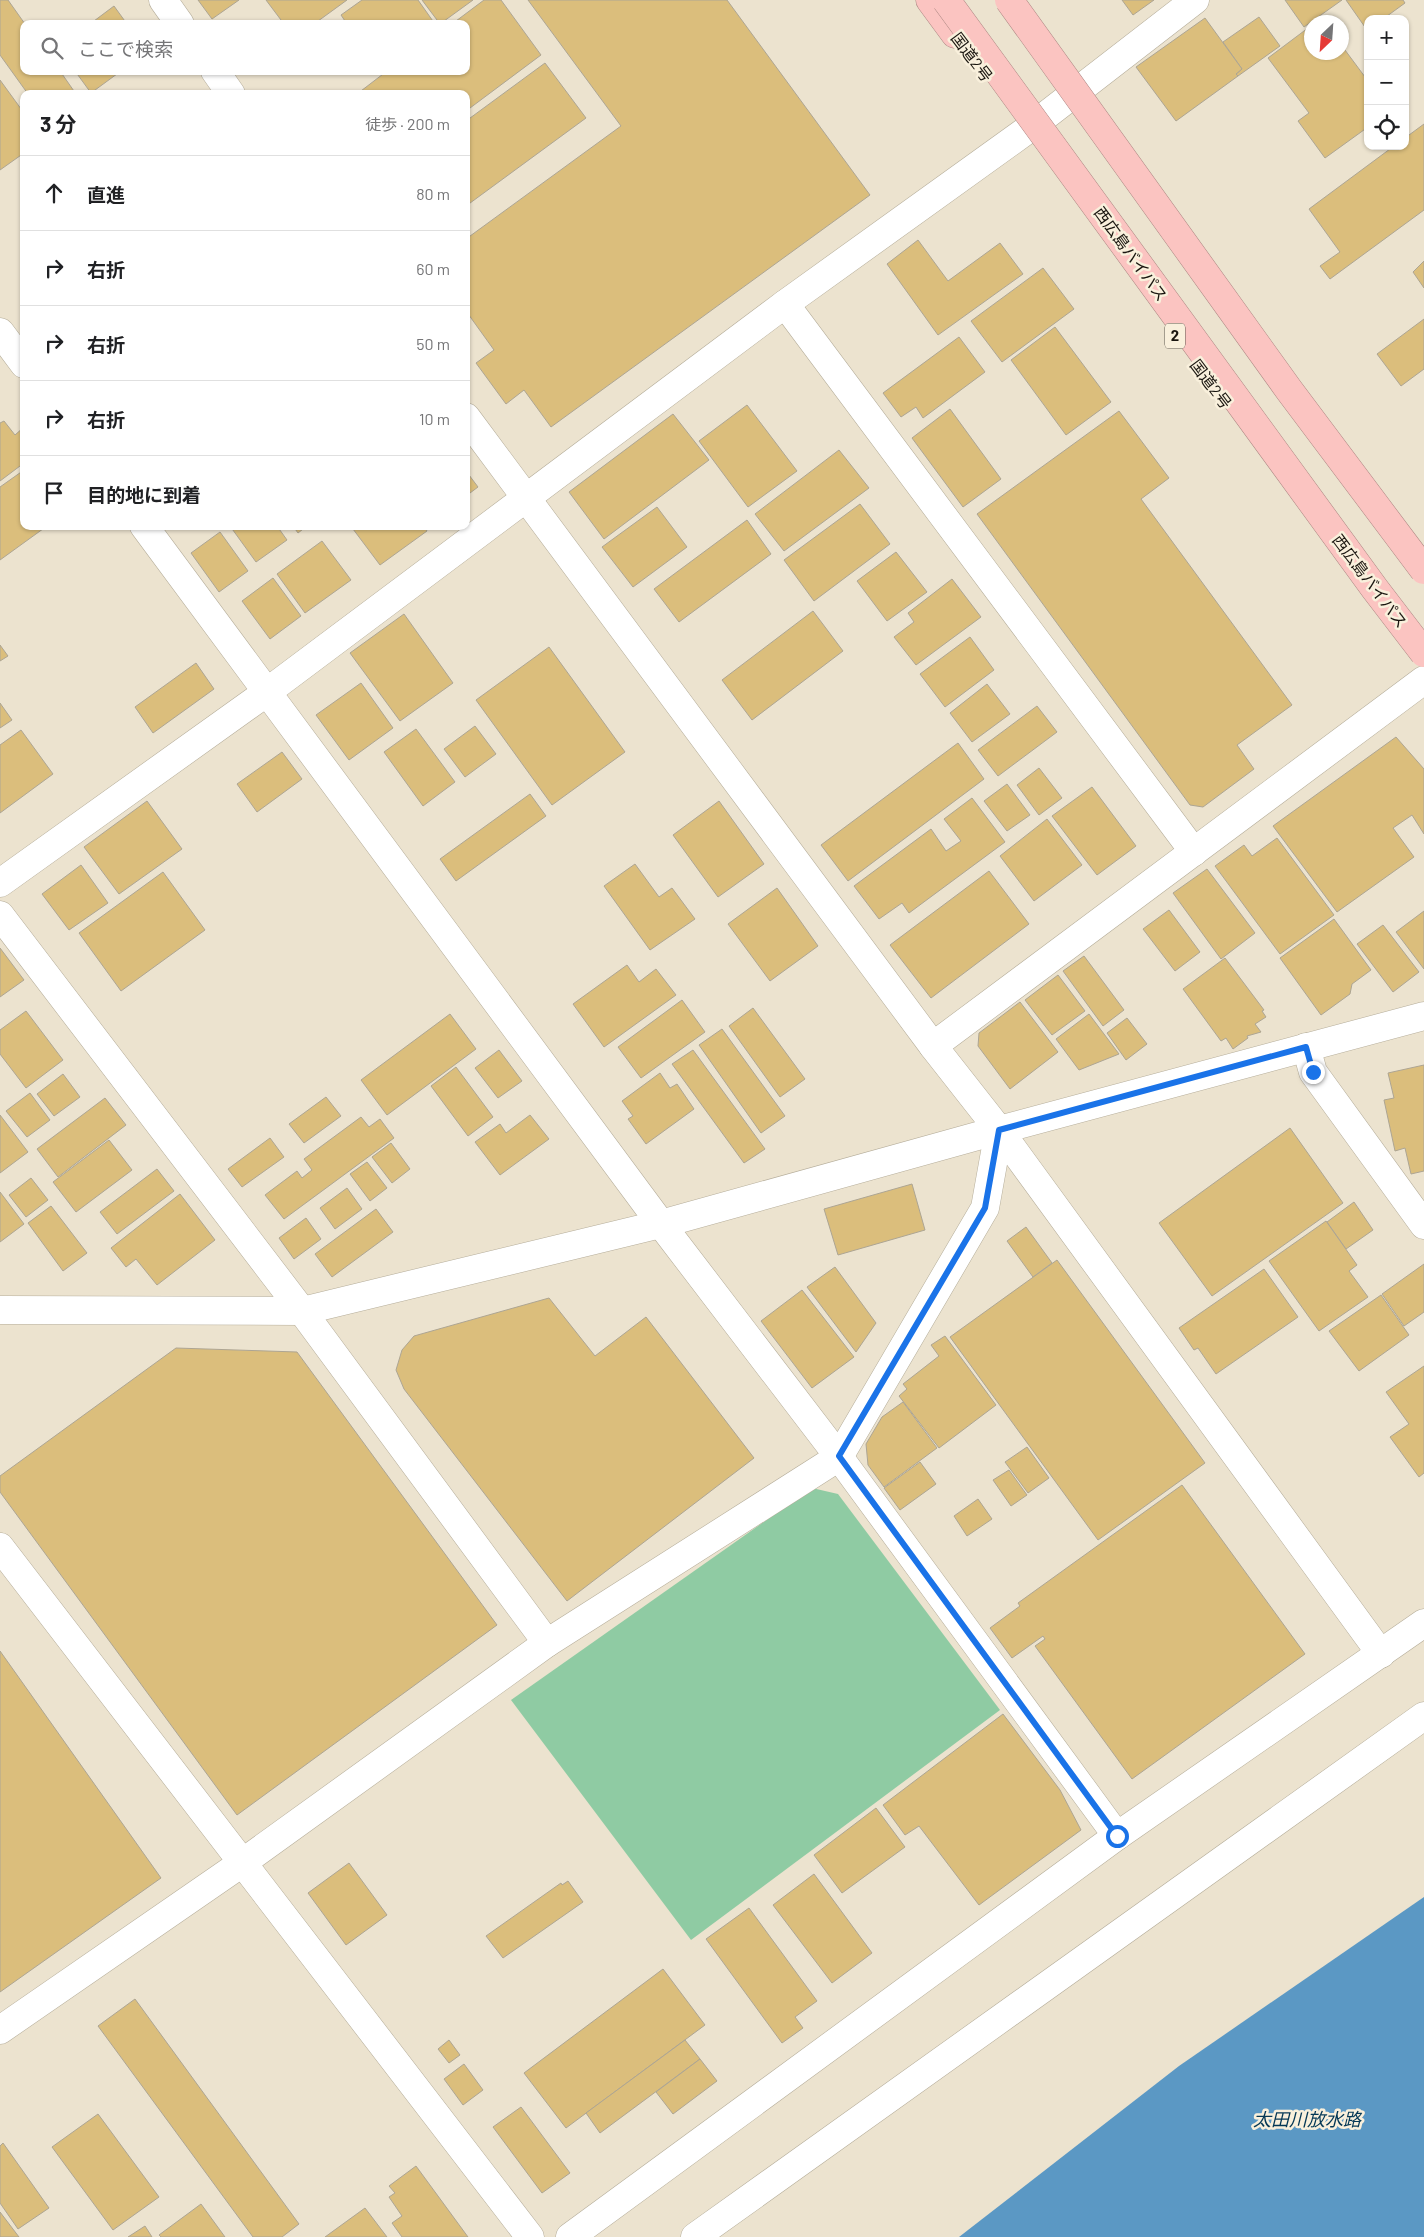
<!DOCTYPE html>
<html lang="ja">
<meta charset="utf-8">
<style>
body{margin:0;font-family:Barlow,"Noto Sans JP",sans-serif;background:#f2f2f2;color:#202124}
.controls{position:absolute;right:15px;top:15px;display:grid;overflow:hidden;border-radius:10px;box-shadow:0 1px 4px #0004}
.controls button{width:45px;height:45px;display:grid;place-items:center;padding:0;border:0;border-bottom:1px solid #e0e0e0;background:#fff;color:#202124;font:25px sans-serif}
.compass{position:absolute;left:1304px;top:15px;width:45px;height:45px;border-radius:50%;background:#fff;box-shadow:0 1px 4px #0004;rotate:205deg}
.stop{position:absolute;width:15px;height:15px;margin:-11px;border:4px solid #1a73e8;border-radius:50%;background:#fff}
.stop.end{background:#1a73e8;border-color:#fff;box-shadow:0 1px 5px #0008}
.list{margin:0;padding:0;list-style:none}
h2{display:flex;justify-content:space-between;align-items:center;height:65px;margin:0;padding:0 20px;font-size:21px}
h2 small{font-size:16px;font-weight:400;color:#757577}
.list li{display:grid;grid-template-columns:32px 1fr auto;gap:15px;align-items:center;box-sizing:border-box;height:75px;padding:0 20px;border-top:1px solid #e0e0e0}
.list b{display:block;font-size:19px;white-space:nowrap}
.list em{font-size:16px;font-style:normal;color:#757577}
.icon{flex:none;width:28px;height:28px;fill:none;stroke:currentColor;stroke-width:2;stroke-linecap:round;stroke-linejoin:round}
.map{position:relative;flex:none;width:1424px;height:2237px;overflow:hidden}
.search{position:absolute;background:#fff;box-shadow:0 1px 4px #0004;left:20px;top:20px;width:450px;height:55px;display:flex;align-items:center;gap:12px;box-sizing:border-box;padding:0 18px;border-radius:10px;color:#757577;font-size:19px}
.panel{position:absolute;background:#fff;box-shadow:0 1px 4px #0004;left:20px;top:90px;width:450px;height:440px;border-radius:10px}
.map>svg:first-child{display:block}
.green{fill:#8fcba3}
.water{fill:#5b98c4}
.building{fill:#dbbe7c;stroke:#ada593}
.lines{fill:none;stroke-linecap:round;stroke-linejoin:round}
.street-casing{stroke:#b5ad9a;stroke-width:29}
.secondary-casing{stroke:#b5ad9a;stroke-width:29}
.highway-casing{stroke:#ac8783;stroke-width:29}
.street{stroke:#fff;stroke-width:28}
.secondary{stroke:#fff;stroke-width:28}
.highway{stroke:#fbc4c1;stroke-width:28}
.highway-bridge-casing{stroke:#ac8783;stroke-width:29;stroke-linecap:butt}
.highway-bridge{stroke:#fbc4c1;stroke-width:28}
.route{stroke:#1a73e8;stroke-width:6}
.labels{text-anchor:middle;stroke-width:5;stroke-linejoin:round;paint-order:stroke}
.shield{fill:#f9f0dc;stroke:#5d574d;stroke-width:1}
.shield-label{font-size:15px;font-weight:bold;fill:#1a1610}
.street-label{font-size:16px;fill:#1a1610;stroke:#f9f0dc}
.water-label{font-size:18px;font-style:italic;fill:#033755;stroke:#f9f0dc}
</style>
<div class="map">
<svg width="1424" height="2237" viewBox="0 0 1424 2237">
<rect width="100%" height="100%" fill="#ece3cf"/>
<!-- green -->
<path class="green" d="M812 1488 838 1494 1000 1710 691 1940 511 1700Z"/>
<!-- water -->
<path class="water" d="M1424 1897V2237H959L1179 2066Z"/>
<!-- building -->
<g class="building">
<path d="M0 0H8L25 24 24 71H60L76 94H28L0 55Z"/>
<path d="M198 0H239L212 19Z"/>
<path d="M266 0H347L314 24H284Z"/>
<path d="M362 0H418L435 24H347L341 15Z"/>
<path d="M422 0H473L440 24Z"/>
<path d="M484 0H501L541 55 466 111V94H357L387 71H466V24H452Z"/>
<path d="M528 0H727L870 195 551 427 524 390 506 404 476 363 494 350 466 311V239L621 126Z"/>
<path d="M1122 0H1154L1133 15Z"/>
<path d="M1285 0H1342L1304 27Z"/>
<path d="M1346 0H1403L1405 3 1383 19H1368L1367 30Z"/>
<path d="M114 6 127 24H90Z"/>
<path d="M1259 17 1280 46 1238 76 1236 74 1242 69 1223 42Z"/>
<path d="M1205 18 1242 69 1236 74 1238 76 1176 121 1136 67Z"/>
<path d="M1312 25V52H1342V46L1368 81V127L1325 158 1298 121 1309 113 1268 58Z"/>
<path d="M545 63 586 118 466 206V121Z"/>
<path d="M75 71H121L91 93Z"/>
<path d="M0 80 24 113V153L0 170Z"/>
<path d="M1424 124V210L1330 279 1320 266 1340 252 1309 209 1394 146H1405V138Z"/>
<path d="M918 240 948 281 1000 243 1023 274 938 335 887 264Z"/>
<path d="M1424 261V288L1413 272Z"/>
<path d="M1043 268 1074 309 1002 362 971 321Z"/>
<path d="M1424 319V369L1401 386 1377 354Z"/>
<path d="M1055 327 1111 402 1066 435 1011 360Z"/>
<path d="M959 337 985 372 923 418 916 407 901 417 883 393Z"/>
<path d="M747 405 797 471 748 507 699 441Z"/>
<path d="M950 409 1001 479 963 507 912 438Z"/>
<path d="M1119 411 1169 478 1141 499 1292 705 1237 745 1254 769 1203 807 1190 805 977 514Z"/>
<path d="M673 414 709 460 604 539 569 492Z"/>
<path d="M4 421 15 435 24 427V463L0 481V423Z"/>
<path d="M839 450 869 488 784 551 755 514Z"/>
<path d="M24 470V526H47L0 560V487Z"/>
<path d="M466 471 478 487 466 496Z"/>
<path d="M860 504 890 544 814 601 784 560Z"/>
<path d="M657 507 687 547 633 587 602 547Z"/>
<path d="M747 520 771 554 679 622 654 589Z"/>
<path d="M230 526H277L287 540 256 562Z"/>
<path d="M293 526H307L298 533Z"/>
<path d="M357 526H424L427 531 380 565 353 529Z"/>
<path d="M220 532 248 571 219 592 191 553Z"/>
<path d="M322 541 351 580 305 613 277 574Z"/>
<path d="M896 552 927 592 887 621 857 581Z"/>
<path d="M273 578 301 616 270 639 242 601Z"/>
<path d="M952 579 981 617 916 665 894 637 914 622 908 613Z"/>
<path d="M813 611 843 651 752 720 722 680Z"/>
<path d="M404 614 453 683 400 721 350 653Z"/>
<path d="M970 637 994 670 945 707 920 674Z"/>
<path d="M0 645 8 656 0 661Z"/>
<path d="M549 647 625 752 552 805 476 700Z"/>
<path d="M196 663 214 689 153 733 135 707Z"/>
<path d="M361 683 393 728 349 760 316 715Z"/>
<path d="M987 684 1010 714 972 742 950 713Z"/>
<path d="M0 703 12 720 0 728Z"/>
<path d="M1037 706 1057 732 998 776 978 750Z"/>
<path d="M475 726 496 754 465 777 444 749Z"/>
<path d="M416 729 455 782 423 806 384 752Z"/>
<path d="M21 730 53 774 0 813V745Z"/>
<path d="M1396 737 1424 769V834L1412 815 1393 828 1414 857 1337 912 1273 826Z"/>
<path d="M958 743 984 779 848 881 821 845Z"/>
<path d="M282 752 302 779 257 812 237 784Z"/>
<path d="M1039 768 1062 798 1039 815 1017 785Z"/>
<path d="M1007 784 1030 815 1007 831 984 801Z"/>
<path d="M1092 787 1136 846 1097 875 1052 816Z"/>
<path d="M530 794 546 816 456 881 440 859Z"/>
<path d="M972 798 1005 842 909 913 902 903 879 919 854 886 931 829 946 851 961 841 944 819Z"/>
<path d="M147 801 182 849 119 894 84 847Z"/>
<path d="M719 801 764 864 718 897 673 835Z"/>
<path d="M1047 819 1082 865 1034 901 1000 856Z"/>
<path d="M1277 838 1334 915 1280 954 1215 866 1244 845 1252 856Z"/>
<path d="M635 864 659 897 672 888 695 919 650 950 604 886Z"/>
<path d="M81 865 108 903 69 930 42 894Z"/>
<path d="M1207 869 1255 933 1221 959 1173 893Z"/>
<path d="M989 871 1029 924 931 998 890 945Z"/>
<path d="M163 872 205 930 121 991 79 933Z"/>
<path d="M777 888 818 946 770 981 728 924Z"/>
<path d="M1169 910 1200 952 1175 971 1143 929Z"/>
<path d="M1424 911V969L1396 932Z"/>
<path d="M1334 919 1371 970 1352 984 1350 994 1321 1015 1280 958Z"/>
<path d="M1383 925 1419 972 1393 992 1357 944Z"/>
<path d="M0 948 24 980 0 997Z"/>
<path d="M1084 956 1124 1010 1103 1026 1063 971Z"/>
<path d="M1225 958 1264 1010 1262 1011 1266 1017 1255 1024 1261 1032 1247 1036 1248 1038 1233 1049 1226 1038 1221 1041 1183 989Z"/>
<path d="M627 965 639 982 656 969 676 995 604 1047 573 1004Z"/>
<path d="M1058 975 1085 1011 1052 1035 1025 1000Z"/>
<path d="M682 1000 705 1032 641 1078 618 1047Z"/>
<path d="M1020 1002 1058 1052 1010 1089 978 1046 979 1033Z"/>
<path d="M753 1008 805 1079 780 1097 729 1026Z"/>
<path d="M26 1011 63 1060 26 1088 0 1054V1030Z"/>
<path d="M450 1014 476 1049 387 1115 361 1080Z"/>
<path d="M1089 1014 1119 1054 1079 1070 1056 1039Z"/>
<path d="M1127 1018 1147 1044 1126 1060 1107 1033Z"/>
<path d="M722 1029 785 1116 761 1133 699 1045Z"/>
<path d="M499 1050 522 1081 498 1098 475 1068Z"/>
<path d="M693 1050 765 1149 744 1163 672 1064Z"/>
<path d="M1424 1065V1171L1411 1174 1405 1148 1395 1151 1384 1100 1394 1098 1388 1073Z"/>
<path d="M456 1067 493 1117 468 1136 431 1086Z"/>
<path d="M660 1073 670 1088 677 1084 694 1109 646 1144 628 1119 633 1116 622 1101Z"/>
<path d="M63 1074 80 1097 54 1116 37 1094Z"/>
<path d="M30 1093 50 1120 27 1137 6 1111Z"/>
<path d="M326 1097 341 1116 304 1143 289 1124Z"/>
<path d="M105 1098 126 1125 58 1177 37 1149Z"/>
<path d="M0 1115 28 1152 0 1173Z"/>
<path d="M530 1115 549 1139 500 1175 475 1142 500 1124 506 1133Z"/>
<path d="M361 1117 369 1127 380 1119 394 1138 284 1219 265 1195 297 1171 302 1178 312 1170 304 1159Z"/>
<path d="M1290 1128 1343 1203 1212 1296 1159 1223Z"/>
<path d="M270 1138 284 1157 242 1187 228 1169Z"/>
<path d="M109 1140 132 1170 76 1212 53 1182Z"/>
<path d="M391 1143 410 1169 392 1183 372 1157Z"/>
<path d="M367 1162 387 1188 370 1201 350 1174Z"/>
<path d="M157 1169 174 1191 117 1234 100 1212Z"/>
<path d="M31 1178 48 1200 26 1217 9 1195Z"/>
<path d="M912 1184 925 1230 838 1255 824 1209Z"/>
<path d="M347 1188 362 1209 335 1229 320 1208Z"/>
<path d="M0 1192 24 1224 0 1242Z"/>
<path d="M180 1194 215 1240 157 1285 136 1259 126 1267 111 1248Z"/>
<path d="M1354 1202 1373 1230 1346 1249 1327 1222Z"/>
<path d="M51 1206 87 1253 63 1271 28 1223Z"/>
<path d="M376 1209 393 1232 332 1277 315 1254Z"/>
<path d="M306 1218 321 1239 294 1259 279 1238Z"/>
<path d="M1326 1221 1357 1265 1349 1271 1368 1297 1319 1331 1269 1261Z"/>
<path d="M1026 1227 1052 1263 1033 1277 1007 1241Z"/>
<path d="M1057 1260 1205 1463 1098 1540 950 1337Z"/>
<path d="M1424 1264V1312L1404 1326 1382 1294Z"/>
<path d="M835 1267 876 1323 856 1352 807 1287Z"/>
<path d="M1264 1269 1298 1317 1216 1374 1198 1348 1194 1350 1179 1328Z"/>
<path d="M802 1290 854 1357 812 1388 761 1321Z"/>
<path d="M1381 1295 1409 1335 1359 1371 1329 1331Z"/>
<path d="M549 1298 595 1356 646 1317 754 1458 567 1601 404 1389 396 1370 402 1350 414 1336Z"/>
<path d="M945 1336 996 1405 939 1448 899 1396 907 1389 903 1384 939 1356 931 1345Z"/>
<path d="M176 1348 297 1352 497 1625 237 1815 0 1492V1476Z"/>
<path d="M1424 1366V1473L1419 1477 1390 1437 1409 1424 1386 1392Z"/>
<path d="M903 1402 937 1448 884 1487 868 1465 866 1444 882 1417Z"/>
<path d="M1027 1447 1049 1478 1028 1493 1005 1462Z"/>
<path d="M920 1462 936 1484 900 1510 884 1488Z"/>
<path d="M1009 1470 1027 1495 1011 1506 993 1480Z"/>
<path d="M1182 1485 1305 1654 1132 1779 1035 1646 1045 1639 1043 1636 1012 1658 990 1628 1020 1606 1018 1603Z"/>
<path d="M978 1499 992 1519 967 1536 954 1516Z"/>
<path d="M0 1651 161 1878 0 1992Z"/>
<path d="M1003 1714 1060 1790 1081 1830 979 1905 919 1826 905 1835 883 1805Z"/>
<path d="M876 1808 905 1847 842 1893 814 1855Z"/>
<path d="M349 1863 387 1915 346 1945 308 1893Z"/>
<path d="M814 1874 872 1953 832 1983 773 1905Z"/>
<path d="M568 1881 583 1902 503 1958 486 1936 561 1883 562 1885Z"/>
<path d="M749 1908 817 2001 795 2017 803 2028 782 2043 706 1939Z"/>
<path d="M663 1969 705 2025 566 2128 524 2073Z"/>
<path d="M135 1999 299 2224 282 2237H253L98 2026Z"/>
<path d="M449 2040 460 2055 449 2063 438 2049Z"/>
<path d="M685 2040 700 2059 600 2133 586 2113Z"/>
<path d="M700 2059 717 2081 673 2114 656 2092Z"/>
<path d="M464 2064 483 2090 463 2105 444 2079Z"/>
<path d="M521 2107 570 2173 542 2193 493 2127Z"/>
<path d="M98 2114 159 2197 113 2230 52 2147Z"/>
<path d="M3 2143 49 2208 18 2229 0 2203V2146Z"/>
<path d="M416 2166 468 2237H402L392 2223 402 2216 389 2197 395 2193 389 2186Z"/>
<path d="M201 2204 225 2237H161L159 2235Z"/>
<path d="M365 2208 387 2237H325Z"/>
<path d="M0 2212 19 2237H0Z"/>
<path d="M145 2226 152 2237H128Z"/>
</g>
<g class="lines">
<!-- street casing -->
<g class="street-casing">
<g id="street">
<path d="M163 0 180 24"/>
<path d="M215 71 231 94"/>
<path d="M785 304 1194 852"/>
<path d="M0 332 24 364"/>
<path d="M466 417 933 1046 999 1130 1381 1654"/>
<path d="M144 526 661 1224 839 1457 1117 1836"/>
<path d="M0 883 267 692 785 304 1027 130 1195 0"/>
<path d="M0 915 302 1311 547 1643"/>
<path d="M933 1046 1424 680"/>
<path d="M1306 1047 1313 1072 1424 1225"/>
<path d="M0 1547 530 2237"/>
<path d="M0 2030 242 1863 547 1643 839 1457 985 1208 999 1130"/>
<path d="M570 2237 1117 1836 1424 1623"/>
</g>
</g>
<!-- secondary casing -->
<g class="secondary-casing">
<g id="secondary">
<path d="M0 1310 302 1311 661 1224 999 1130 1424 1016"/>
<path d="M695 2237 1424 1716"/>
</g>
</g>
<!-- highway casing -->
<g class="highway-casing">
<path id="highway" d="M930 0 955 34"/>
</g>
<!-- street -->
<use href="#street" class="street"/>
<!-- secondary -->
<use href="#secondary" class="secondary"/>
<!-- highway -->
<use href="#highway" class="highway"/>
<!-- highway-bridge casing -->
<g class="highway-bridge-casing">
<g id="highway-bridge">
<path d="M946 0 1375 589 1424 653"/>
<path d="M1009 0 1289 390 1424 570"/>
</g>
</g>
<!-- highway-bridge -->
<use href="#highway-bridge" class="highway-bridge"/>
</g>
<g class="lines">
<!-- route -->
<path class="route" d="M1117 1836 839 1456 985 1208 999 1130 1306 1047 1313 1072"/>
</g>
<g class="labels">
<!-- shield labels -->
<rect class="shield" x="1165" y="323.5" width="20" height="25" rx="4"/>
<g class="shield-label">
<text x="1175" y="341">2</text>
</g>
<!-- street labels -->
<g class="street-label">
<text transform="translate(972 57) rotate(53)" y="6">国道2号</text>
<text transform="translate(1131 254) rotate(54)" y="6">西広島バイパス</text>
<text transform="translate(1211 384) rotate(53)" y="6">国道2号</text>
<text transform="translate(1370 581) rotate(53)" y="6">西広島バイパス</text>
</g>
<!-- water labels -->
<g class="water-label">
<text x="1307" y="2126">太田川放水路</text>
</g>
</g>
</svg>
<div class="controls">
<button>+</button>
<button>−</button>
<button><svg class="icon" aria-label="locate" viewBox="0 0 24 24"><circle cx="12" cy="12" r="6"/><path d="M12 2v4M12 18v4M2 12h4M18 12h4"/></svg></button>
</div>
<svg class="compass" viewBox="-18 -18 36 36"><path d="M0-13l5 13h-10z" fill="#e53935"/><path d="M0 13l5-13h-10z" fill="#757577"/></svg>
<div class="stop" style="left:1117px;top:1836px"></div>
<div class="stop end" style="left:1313px;top:1072px"></div>
<div class="search"><svg class="icon" aria-label="search" viewBox="0 0 24 24"><circle cx="10" cy="10" r="6"/><path d="M15 15l6 6"/></svg>ここで検索</div>
<section class="panel">
<h2>3 分<small>徒歩 · 200 m</small></h2>
<ul class="list">
<li><svg class="icon" aria-label="ahead" viewBox="0 0 24 24"><path d="M12 20V5M6 11l6-6 6 6"/></svg><div><b>直進</b></div><em>80 m</em></li>
<li><svg class="icon" aria-label="right" viewBox="0 0 24 24"><path d="M7 20v-9h11M14 6l5 5-5 5"/></svg><div><b>右折</b></div><em>60 m</em></li>
<li><svg class="icon" aria-label="right" viewBox="0 0 24 24"><path d="M7 20v-9h11M14 6l5 5-5 5"/></svg><div><b>右折</b></div><em>50 m</em></li>
<li><svg class="icon" aria-label="right" viewBox="0 0 24 24"><path d="M7 20v-9h11M14 6l5 5-5 5"/></svg><div><b>右折</b></div><em>10 m</em></li>
<li><svg class="icon" aria-label="arrive" viewBox="0 0 24 24"><path d="M6 21V4h12l-3 4 3 4H6"/></svg><div><b>目的地に到着</b></div></li>
</ul>
</section>
</div>
